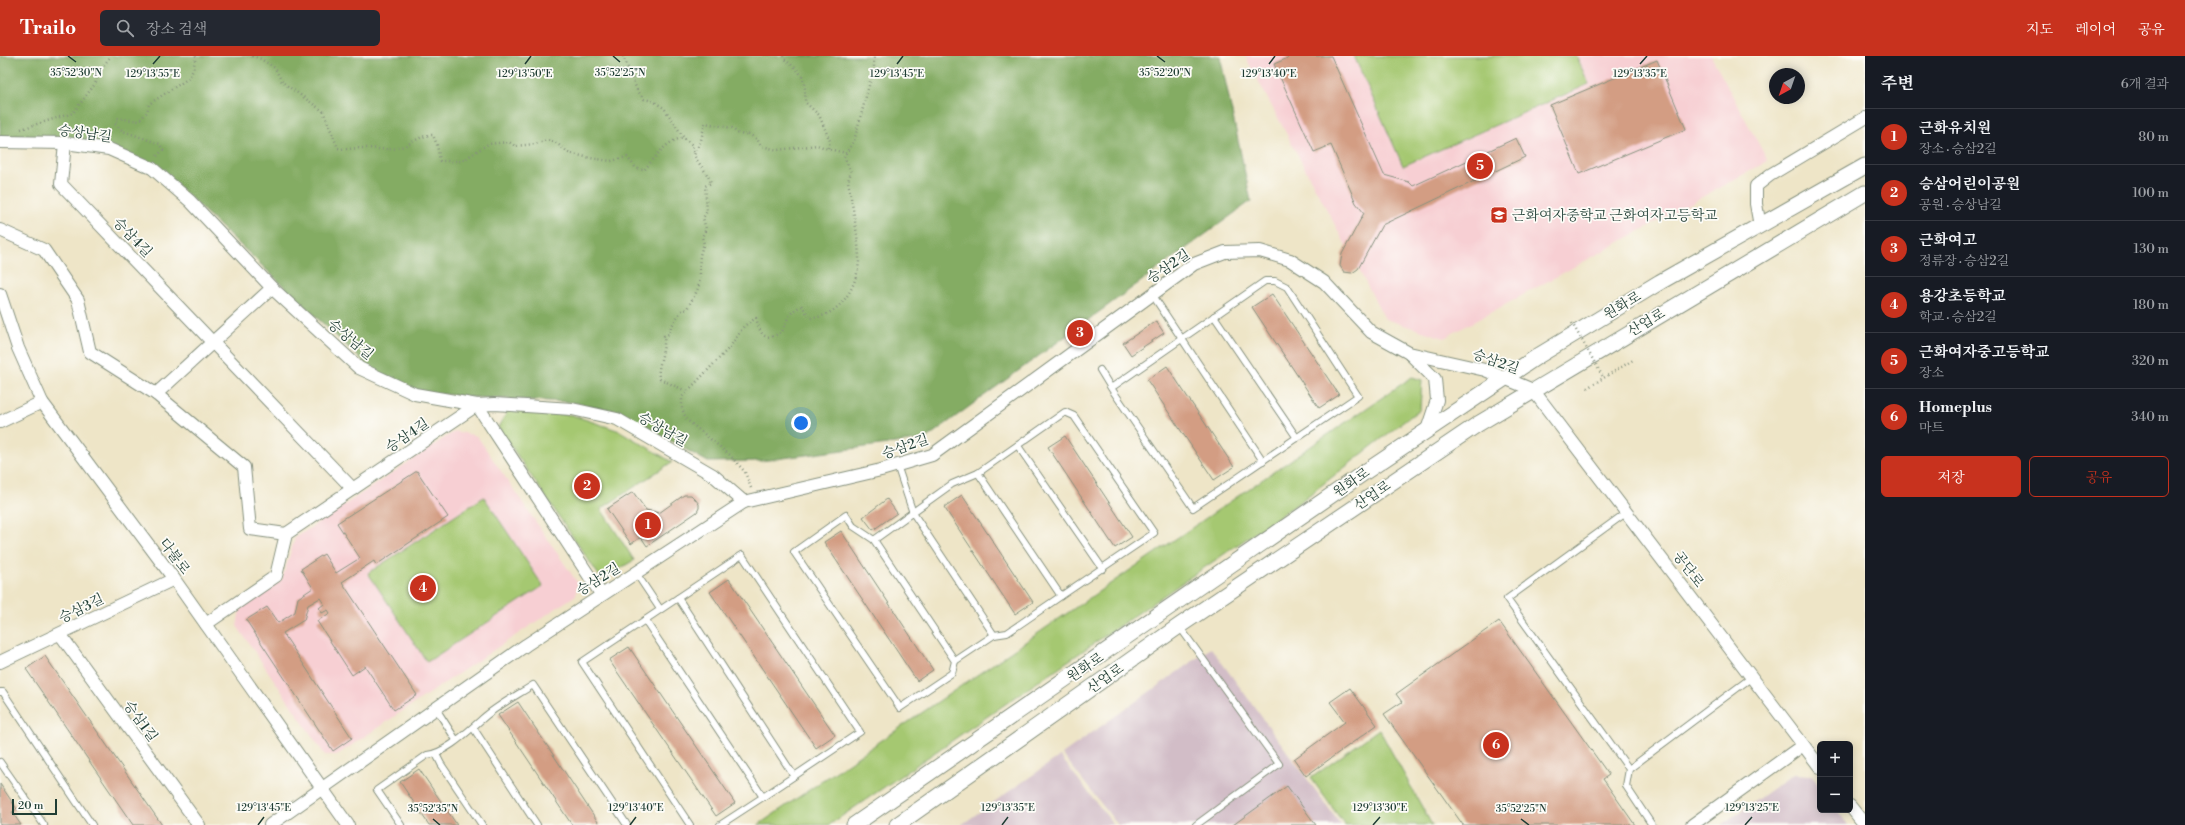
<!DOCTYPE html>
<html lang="ko">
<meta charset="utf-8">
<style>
body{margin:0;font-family:"Libre Bodoni","Noto Serif KR",serif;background:#242831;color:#f1f3f6}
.controls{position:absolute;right:12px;bottom:12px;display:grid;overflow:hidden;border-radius:6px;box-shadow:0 2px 10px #0003}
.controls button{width:36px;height:36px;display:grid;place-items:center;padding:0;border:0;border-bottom:1px solid #363941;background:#171b24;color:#f1f3f6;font:20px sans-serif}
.compass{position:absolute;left:1769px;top:12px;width:36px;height:36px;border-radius:50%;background:#171b24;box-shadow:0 2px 10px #0003;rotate:220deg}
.scale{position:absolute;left:12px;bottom:10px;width:45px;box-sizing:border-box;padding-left:4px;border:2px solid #1f3d34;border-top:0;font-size:11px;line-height:14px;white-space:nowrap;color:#1f3d34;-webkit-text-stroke:3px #fdfcf7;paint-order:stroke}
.you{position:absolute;left:801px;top:367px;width:14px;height:14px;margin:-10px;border:3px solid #fff;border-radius:50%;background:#1a73e8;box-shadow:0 0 0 6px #1a73e833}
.badge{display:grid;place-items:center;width:26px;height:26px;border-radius:50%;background:#c8321e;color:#fff;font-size:13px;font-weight:700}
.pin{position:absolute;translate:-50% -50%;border:2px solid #fff;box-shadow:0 1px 4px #0006}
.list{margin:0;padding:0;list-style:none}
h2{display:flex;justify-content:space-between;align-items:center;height:52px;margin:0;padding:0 16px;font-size:17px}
h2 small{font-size:13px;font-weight:400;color:#9ea1a6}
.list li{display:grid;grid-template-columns:26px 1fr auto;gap:12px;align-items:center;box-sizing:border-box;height:56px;padding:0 16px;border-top:1px solid #363941}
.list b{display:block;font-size:15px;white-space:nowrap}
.list p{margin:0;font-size:13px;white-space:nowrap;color:#9ea1a6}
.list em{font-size:13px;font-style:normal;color:#9ea1a6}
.actions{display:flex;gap:8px;padding:12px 16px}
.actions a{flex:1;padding:9px 0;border:1px solid #c8321e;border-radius:6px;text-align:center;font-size:14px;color:#c8321e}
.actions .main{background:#c8321e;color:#fff}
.icon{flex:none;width:22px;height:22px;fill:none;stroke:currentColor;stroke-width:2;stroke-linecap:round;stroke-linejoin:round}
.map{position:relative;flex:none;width:1865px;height:769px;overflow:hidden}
header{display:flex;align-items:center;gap:24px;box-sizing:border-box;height:56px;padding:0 20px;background:#c8321e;color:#fff}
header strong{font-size:19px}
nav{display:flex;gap:22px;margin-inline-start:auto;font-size:14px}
.search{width:280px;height:36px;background:#242831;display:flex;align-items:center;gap:10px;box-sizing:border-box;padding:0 14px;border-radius:6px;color:#9ea1a6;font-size:15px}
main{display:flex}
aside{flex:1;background:#171b24}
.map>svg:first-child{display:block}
.built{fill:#f7cfd3}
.industrial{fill:#d2bdc7}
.green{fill:#a5c871;stroke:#628252}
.forest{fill:#84ac63;stroke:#52744c}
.building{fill:#d39d83}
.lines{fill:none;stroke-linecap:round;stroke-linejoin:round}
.service-casing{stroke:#86917e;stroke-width:8}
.minor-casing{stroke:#86917e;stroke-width:14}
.tertiary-casing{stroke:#86917e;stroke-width:17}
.path{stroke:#86917e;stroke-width:2.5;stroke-dasharray:1 3;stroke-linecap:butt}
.service{stroke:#fff;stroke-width:6}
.minor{stroke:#fff;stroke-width:12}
.tertiary{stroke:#fff;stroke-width:15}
.path-bridge{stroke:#86917e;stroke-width:2.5;stroke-dasharray:1 3;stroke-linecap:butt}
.ticks{fill:none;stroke:#1f3d34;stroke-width:1.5}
.labels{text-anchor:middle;stroke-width:3.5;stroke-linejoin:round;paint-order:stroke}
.street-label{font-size:14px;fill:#1f3d34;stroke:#fdfcf7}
.poi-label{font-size:14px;fill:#1f3d34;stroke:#fdfcf7;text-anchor:start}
.ticks-label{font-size:10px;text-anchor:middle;fill:#1f3d34;stroke:#fdfcf7;stroke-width:3.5;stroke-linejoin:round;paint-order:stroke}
</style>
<header>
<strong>Trailo</strong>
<div class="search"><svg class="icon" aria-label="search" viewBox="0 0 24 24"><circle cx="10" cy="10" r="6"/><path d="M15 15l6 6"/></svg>장소 검색</div>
<nav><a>지도</a><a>레이어</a><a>공유</a></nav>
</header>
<main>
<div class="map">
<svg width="1865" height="769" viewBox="0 0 1865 769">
<rect width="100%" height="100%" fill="#fdfcf7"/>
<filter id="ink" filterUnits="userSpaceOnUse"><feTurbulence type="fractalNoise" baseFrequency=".025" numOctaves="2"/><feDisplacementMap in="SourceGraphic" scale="8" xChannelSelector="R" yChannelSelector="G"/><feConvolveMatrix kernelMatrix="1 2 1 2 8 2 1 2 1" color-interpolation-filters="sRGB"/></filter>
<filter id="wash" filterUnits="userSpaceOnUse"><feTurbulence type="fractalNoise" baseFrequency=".012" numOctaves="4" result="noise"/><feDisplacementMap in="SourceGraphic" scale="16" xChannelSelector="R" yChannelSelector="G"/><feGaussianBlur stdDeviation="0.9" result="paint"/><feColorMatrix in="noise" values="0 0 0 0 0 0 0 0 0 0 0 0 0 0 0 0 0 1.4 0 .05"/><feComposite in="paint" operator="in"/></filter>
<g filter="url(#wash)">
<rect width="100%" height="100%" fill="#eee5c7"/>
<!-- built -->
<g class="built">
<path d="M1245 0H1711L1768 105 1444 282 1385 263Z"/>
<path d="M455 375 477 380 577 526 576 539 337 699H325L237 570 240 553 282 523 295 482Z"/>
</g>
<!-- industrial -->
<g class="industrial">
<path d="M1211 592 1341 769H1118L1062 698Z"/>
<path d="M1060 700 1114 769H961Z"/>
<path d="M1793 718 1811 719 1820 731V754H1837L1848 769H1721Z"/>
</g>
<!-- green -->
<g class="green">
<path d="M1354 0H1576L1589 28 1403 110Z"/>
<path d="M1412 321 1422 324 1420 353 1300 446 829 769H758Z"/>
<path d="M509 353 572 359 620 375 672 406 601 453 634 504 608 520 600 521 498 371Z"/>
<path d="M484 441 543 530 427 606 368 517Z"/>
<path d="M1379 673 1432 769H1345L1311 722Z"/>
</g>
<!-- forest -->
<path class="forest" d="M0 0H1220L1251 145 925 383 761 405 708 406 617 355 570 346 469 341 416 335 370 312 159 112 109 93 0 85Z"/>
<g id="blocks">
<!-- building -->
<g class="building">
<path d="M1287 0H1331L1384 119 1409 126 1413 130 1516 82 1525 101 1382 169 1358 213 1352 217 1344 216 1340 210 1342 198 1364 157 1356 147 1331 89 1314 96 1274 8 1288 2Z"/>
<path d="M1657 4 1686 73 1579 118 1550 49Z"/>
<path d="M1272 238 1339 339 1319 352 1252 251Z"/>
<path d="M1156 265 1164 277 1131 299 1123 287Z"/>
<path d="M1167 310 1234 411 1214 424 1147 324Z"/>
<path d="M1065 380 1132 481 1115 492 1048 391Z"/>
<path d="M417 415 448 461 376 509 374 505 342 526 417 639 394 654 365 610 352 619 317 565 330 557 328 554 322 557 319 552 324 548 320 542 308 549 304 564 283 577 352 682 333 695 246 564 267 551 278 567 295 556 298 542 313 532 301 513 324 498 336 517 360 502 337 467Z"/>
<path d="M633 436 646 454 659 457 684 439H691L695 443 699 448V452L697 456 647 490 641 481 631 488 607 453Z"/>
<path d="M962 439 1033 546 1015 558 944 451Z"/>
<path d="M887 443 897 457 873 474 863 461Z"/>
<path d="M841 475 933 614 917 625 824 486Z"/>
<path d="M729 523 835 679 816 692 710 536Z"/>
<path d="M1499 565 1609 719 1603 723 1635 769H1463L1384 658 1402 646 1396 638Z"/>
<path d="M629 591 735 747 716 760 609 604Z"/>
<path d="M45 600 162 769H133L26 613Z"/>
<path d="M1350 632 1377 669 1306 720 1294 703 1345 666 1330 646Z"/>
<path d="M518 646 600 769H572L498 659Z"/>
<path d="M419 713 457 769H429L400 726Z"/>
<path d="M0 728 17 753 12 756 21 769H0Z"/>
<path d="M1287 730 1316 769H1233Z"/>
</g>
</g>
</g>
<g filter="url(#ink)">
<use href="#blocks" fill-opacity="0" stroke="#86917e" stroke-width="1"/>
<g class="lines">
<!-- service casing -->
<g class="service-casing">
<g id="service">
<path d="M1152 238 1263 405"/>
<path d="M1214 260 1297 382"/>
<path d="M1100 314 1111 332 1193 452 1358 340 1287 231 1275 225H1265L1111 332"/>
<path d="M1018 390 1103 513"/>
<path d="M897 409 913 457 994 579 955 605"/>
<path d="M978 417 1061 540 1007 577 994 579"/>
<path d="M1627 456 1507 543 1629 713"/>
<path d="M874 484 853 470 846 459 794 496 900 652 952 617 955 605 874 484 952 428 978 417 1065 356 1074 360 1154 477 1061 540"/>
<path d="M742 499 860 676 763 741 645 564Z"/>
<path d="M636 517 660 553"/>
<path d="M678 542 794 720"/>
<path d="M645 564 582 606 690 769"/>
<path d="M1179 570 1279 708 1196 769"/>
<path d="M0 636H3L92 769"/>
<path d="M435 651 456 684"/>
<path d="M474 673 537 769"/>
<path d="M436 698 441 708 482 769"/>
<path d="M0 706 44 769"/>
<path d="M401 769 377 734 427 699C446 697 467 676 481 664 496 650 516 640 533 629L627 769"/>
<path d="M720 769 763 741"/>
<path d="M1652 769 1626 730 1629 713 1752 621"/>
</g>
</g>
<!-- minor casing -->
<g class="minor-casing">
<g id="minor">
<path d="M0 86 65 87 109 93 152 112 190 145 272 232 359 312 415 338 477 349 494 348 572 353 617 363 713 419 744 446"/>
<path d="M65 87 61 128 353 433"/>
<path d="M1760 170 1756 148V130L1770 119 1865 62"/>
<path d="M0 174 44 194 78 244 90 296 156 338 244 411 250 473 286 478"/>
<path d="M0 238 18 292 42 346 174 523 348 769"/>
<path d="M1409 297 1435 323 1437 344 1427 374"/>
<path d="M156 338 272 232"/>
<path d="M0 366 42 346"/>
<path d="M206 568 276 520 286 478 477 349 601 538"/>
<path d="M60 578 199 769"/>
<path d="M0 606 174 523"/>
<path d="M1850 750 1865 769"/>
<path d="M270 769 526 589 744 446 881 414 932 399 1194 208 1225 196 1260 195 1290 204 1324 226 1371 276 1409 297 1485 314 1533 334 1820 711"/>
<path d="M1692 769 1803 689"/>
</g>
</g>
<!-- tertiary casing -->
<g class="tertiary-casing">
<g id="tertiary">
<path d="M854 769 1365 416 1538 300 1660 226 1865 110"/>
<path d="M897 769 1179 570 1478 368 1865 137"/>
</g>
</g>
<!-- path -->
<g class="path">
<path d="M252 0 261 3 275 12 282 26 323 55 338 92C347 94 355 92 363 92 380 92 386 96 404 90 414 86 421 79 433 79L437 89 440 105H462L488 88 509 86 515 90 535 88 547 84 555 86 569 97 590 102 611 105 627 101 636 112 644 114C655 102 667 83 684 82L692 89 694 99"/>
<path d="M623 0 637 34 644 43 653 45 664 52 684 82"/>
<path d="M783 0 784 3C803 17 806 22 805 46L819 59 830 85 828 93 846 97"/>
<path d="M21 73 73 57 95 28 99 15 111 0"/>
<path d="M157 100 163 94 160 88 123 75 115 68 117 62 139 65 147 56 149 48 189 22 193 14 196 0"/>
<path d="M1587 332 1633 304"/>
<path d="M686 335 660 323C655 315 666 295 664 280L669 278 671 271 681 255 687 253C691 244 697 238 699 228 702 211 696 204 704 188L702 181 706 173 703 162 707 155 705 130 711 127C708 117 699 109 694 99L701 84 705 67 732 72 737 77 744 79 747 77 757 83 761 90 778 94 817 89 828 93"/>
<path d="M751 432 745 416 730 399 687 364 682 353V341L730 291 744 270 756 262C761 280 764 286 782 276 787 264 789 255 802 250L810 262C839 261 857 232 859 205 859 184 852 147 848 125L851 116 844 100 854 85 874 11V0"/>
</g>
<!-- service -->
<use href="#service" class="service"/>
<!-- minor -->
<use href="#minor" class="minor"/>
<!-- tertiary -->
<use href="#tertiary" class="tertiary"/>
<!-- path-bridge -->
<path class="path-bridge" d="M1572 267 1603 321"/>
</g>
</g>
<!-- ticks -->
<path class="ticks" d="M68 0 76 6M613 0 620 6M1157 0 1165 6M153 8 160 0M525 8 531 0M897 8 903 0M1269 8 1275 0M1640 8 1647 0M433 763 440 769M1521 763 1529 769M258 769 264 761M630 769 636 761M1002 769 1008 761M1373 769 1380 761M1745 769 1752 761"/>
<!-- icons -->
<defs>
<g id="school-square" transform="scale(0.9)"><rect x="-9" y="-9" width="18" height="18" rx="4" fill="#c8321e" stroke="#fdfcf7"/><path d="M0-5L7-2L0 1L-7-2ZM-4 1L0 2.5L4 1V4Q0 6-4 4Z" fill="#fff"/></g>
</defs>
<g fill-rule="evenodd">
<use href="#school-square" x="1499" y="159"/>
</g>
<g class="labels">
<!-- street labels -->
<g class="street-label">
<text transform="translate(85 77) rotate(8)" y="5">승상남길</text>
<text transform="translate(133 181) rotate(46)" y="5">승삼4길</text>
<text transform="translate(1168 210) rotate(-34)" y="5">승삼2길</text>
<text transform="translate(1622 249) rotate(-31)" y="5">원화로</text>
<text transform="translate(1646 266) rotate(-31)" y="5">산업로</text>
<text transform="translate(351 283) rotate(40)" y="5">승상남길</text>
<text transform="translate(1496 305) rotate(19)" y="5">승삼2길</text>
<text transform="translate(663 373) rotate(30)" y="5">승상남길</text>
<text transform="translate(407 379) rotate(-34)" y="5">승삼4길</text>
<text transform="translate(905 390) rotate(-19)" y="5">승삼2길</text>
<text transform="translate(1351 426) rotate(-35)" y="5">원화로</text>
<text transform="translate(1372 439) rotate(-34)" y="5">산업로</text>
<text transform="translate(175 500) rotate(53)" y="5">다불로</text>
<text transform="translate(1689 513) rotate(53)" y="5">공단로</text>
<text transform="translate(598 523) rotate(-32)" y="5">승삼2길</text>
<text transform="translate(81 552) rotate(-26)" y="5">승삼3길</text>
<text transform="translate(1085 611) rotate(-34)" y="5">원화로</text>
<text transform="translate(1105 622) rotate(-35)" y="5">산업로</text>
<text transform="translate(141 665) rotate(54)" y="5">승삼1길</text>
</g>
<!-- poi labels -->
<g class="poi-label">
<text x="1512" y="164">근화여자중학교 근화여자고등학교</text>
</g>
</g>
<g class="ticks-label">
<text x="76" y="20">35°52'30"N</text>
<text x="620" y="20">35°52'25"N</text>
<text x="1165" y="20">35°52'20"N</text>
<text x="153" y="21">129°13'55"E</text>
<text x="525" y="21">129°13'50"E</text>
<text x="897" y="21">129°13'45"E</text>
<text x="1269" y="21">129°13'40"E</text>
<text x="1640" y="21">129°13'35"E</text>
<text x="264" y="755">129°13'45"E</text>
<text x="636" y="755">129°13'40"E</text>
<text x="1008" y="755">129°13'35"E</text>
<text x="1380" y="755">129°13'30"E</text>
<text x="1752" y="755">129°13'25"E</text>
<text x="433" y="756">35°52'35"N</text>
<text x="1521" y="756">35°52'25"N</text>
</g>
</svg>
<div class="controls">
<button>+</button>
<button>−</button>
</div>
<svg class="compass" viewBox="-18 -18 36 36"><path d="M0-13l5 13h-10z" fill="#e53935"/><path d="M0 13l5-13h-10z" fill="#9ea1a6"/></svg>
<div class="scale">20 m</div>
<div class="you"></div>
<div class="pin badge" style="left:648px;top:469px">1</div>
<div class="pin badge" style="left:587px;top:430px">2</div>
<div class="pin badge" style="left:1080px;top:277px">3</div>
<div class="pin badge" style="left:423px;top:532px">4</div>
<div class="pin badge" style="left:1480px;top:110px">5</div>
<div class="pin badge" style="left:1496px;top:689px">6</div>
</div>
<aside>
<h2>주변<small>6개 결과</small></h2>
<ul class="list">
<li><span class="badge">1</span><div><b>근화유치원</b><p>장소 · 승삼2길</p></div><em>80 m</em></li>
<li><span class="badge">2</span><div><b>승삼어린이공원</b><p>공원 · 승상남길</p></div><em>100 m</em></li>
<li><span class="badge">3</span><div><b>근화여고</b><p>정류장 · 승삼2길</p></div><em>130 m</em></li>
<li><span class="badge">4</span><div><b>용강초등학교</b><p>학교 · 승삼2길</p></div><em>180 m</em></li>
<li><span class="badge">5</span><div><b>근화여자중고등학교</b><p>장소</p></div><em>320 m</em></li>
<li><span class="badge">6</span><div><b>Homeplus</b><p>마트</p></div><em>340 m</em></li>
</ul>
<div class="actions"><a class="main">저장</a><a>공유</a></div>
</aside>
</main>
